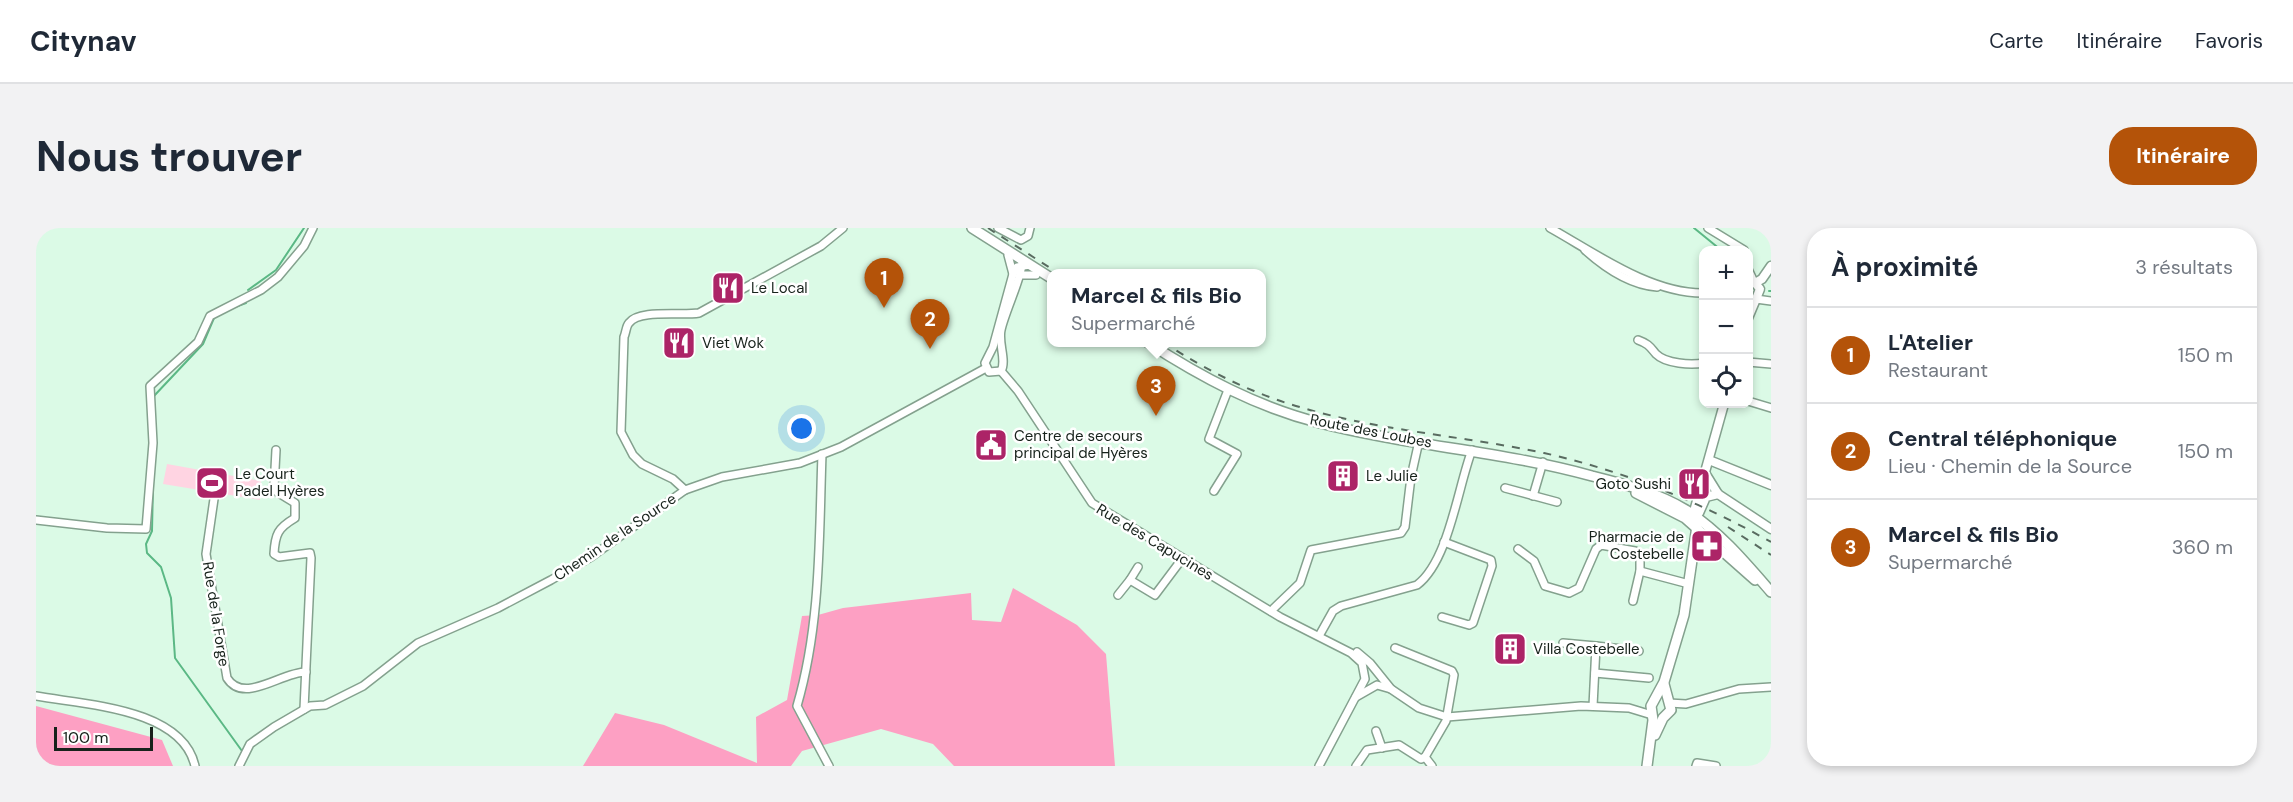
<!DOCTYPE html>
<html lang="fr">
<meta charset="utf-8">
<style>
body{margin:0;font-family:"DM Sans",sans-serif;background:#f2f2f3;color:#1f2937}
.controls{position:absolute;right:18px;top:18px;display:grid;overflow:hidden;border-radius:12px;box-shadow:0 3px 9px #0003}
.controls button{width:54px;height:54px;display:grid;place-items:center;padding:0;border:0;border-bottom:2px solid #e0e1e3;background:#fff;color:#1f2937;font:30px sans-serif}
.scale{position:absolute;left:18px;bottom:15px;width:99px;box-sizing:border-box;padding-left:6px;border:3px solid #17221b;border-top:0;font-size:16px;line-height:21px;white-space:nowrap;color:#17221b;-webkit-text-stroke:4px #fff;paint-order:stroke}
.you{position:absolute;left:766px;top:201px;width:21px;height:21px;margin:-15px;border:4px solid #fff;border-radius:50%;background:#1a73e8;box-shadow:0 0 0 9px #1a73e833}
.badge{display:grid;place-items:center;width:39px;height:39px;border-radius:50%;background:#b45309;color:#fff;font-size:20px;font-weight:700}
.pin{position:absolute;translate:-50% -50px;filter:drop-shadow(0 2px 3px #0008)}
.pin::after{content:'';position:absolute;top:32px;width:21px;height:18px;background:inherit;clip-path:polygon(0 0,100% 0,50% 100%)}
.popup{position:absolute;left:1011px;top:41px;width:219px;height:78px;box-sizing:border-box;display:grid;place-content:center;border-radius:12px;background:#fff;filter:drop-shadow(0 2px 4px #0005);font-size:20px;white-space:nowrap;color:#747a83}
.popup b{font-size:22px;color:#1f2937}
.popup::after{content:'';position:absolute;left:50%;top:100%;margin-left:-12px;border:12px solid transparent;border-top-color:#fff}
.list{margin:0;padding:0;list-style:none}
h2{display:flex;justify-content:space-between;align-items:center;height:78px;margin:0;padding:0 24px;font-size:26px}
h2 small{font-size:20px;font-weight:400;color:#747a83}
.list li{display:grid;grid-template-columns:39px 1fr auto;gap:18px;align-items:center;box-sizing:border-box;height:96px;padding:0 24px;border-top:2px solid #e0e1e3}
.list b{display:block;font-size:22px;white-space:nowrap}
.list p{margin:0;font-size:20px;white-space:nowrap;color:#747a83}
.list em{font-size:20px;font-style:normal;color:#747a83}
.icon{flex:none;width:33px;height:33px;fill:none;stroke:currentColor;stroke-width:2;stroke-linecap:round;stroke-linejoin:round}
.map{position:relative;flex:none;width:1735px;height:538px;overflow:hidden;border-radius:24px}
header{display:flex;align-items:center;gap:36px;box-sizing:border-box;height:84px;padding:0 30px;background:#fff;border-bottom:2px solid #e0e1e3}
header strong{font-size:28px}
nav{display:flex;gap:33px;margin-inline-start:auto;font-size:21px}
.intro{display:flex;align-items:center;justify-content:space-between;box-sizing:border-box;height:144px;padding:0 36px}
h1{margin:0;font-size:42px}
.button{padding:15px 27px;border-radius:24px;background:#b45309;color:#fff;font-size:21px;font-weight:700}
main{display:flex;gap:36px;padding:0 36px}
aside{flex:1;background:#fff;border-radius:24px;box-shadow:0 3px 9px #0003}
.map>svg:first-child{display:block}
.green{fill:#ffd4e2}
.forest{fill:#fda0c3}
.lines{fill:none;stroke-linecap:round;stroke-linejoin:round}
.stream{stroke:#5bb885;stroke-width:2}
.minor-casing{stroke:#84a18e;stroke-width:10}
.tertiary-casing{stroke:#84a18e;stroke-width:11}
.secondary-casing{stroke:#84a18e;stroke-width:12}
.minor{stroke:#fff;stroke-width:7}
.tertiary{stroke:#fff;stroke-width:8}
.secondary{stroke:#fff;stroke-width:9}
.rail{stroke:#596b60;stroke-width:2;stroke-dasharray:8 8;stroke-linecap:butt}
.labels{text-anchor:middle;stroke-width:5;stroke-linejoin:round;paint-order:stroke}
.poi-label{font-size:15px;fill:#17221b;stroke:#fff;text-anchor:start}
.street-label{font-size:15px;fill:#17221b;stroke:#fff}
</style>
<header>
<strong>Citynav</strong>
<nav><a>Carte</a><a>Itinéraire</a><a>Favoris</a></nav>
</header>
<div class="intro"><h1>Nous trouver</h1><a class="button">Itinéraire</a></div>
<main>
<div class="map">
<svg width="1735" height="538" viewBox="0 0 1735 538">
<rect width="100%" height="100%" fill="#dbfae6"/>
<!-- green -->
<path class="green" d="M131 236 225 253 224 272 127 256Z"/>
<!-- forest -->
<g class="forest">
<path d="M977 360 1041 397 1070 426 1079 538H918L897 516 845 501 766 523 755 538H547L579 485 628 497 721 535 720 489 751 472 766 388 782 387 807 380 935 365 936 392 965 394Z"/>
<path d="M0 478 126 512 137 538H0Z"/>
</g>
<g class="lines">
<!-- stream -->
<g class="stream">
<path d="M1658 0 1685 22"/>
<path d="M212 62 240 42 268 0"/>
<path d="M1733 63H1735"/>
<path d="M196 80 210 75"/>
<path d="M117 169 167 116 178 90"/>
<path d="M117 256 116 303 110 316 111 325 125 339 135 370 139 430 206 523"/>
</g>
<!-- minor casing -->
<g class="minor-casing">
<g id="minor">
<path d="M962 0 985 12 992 8 994 0"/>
<path d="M1514 0C1559 25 1615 66 1668 65"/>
<path d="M1672 0 1708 22"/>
<path d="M1549 22C1569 40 1594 57 1621 59"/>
<path d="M972 27 977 46"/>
<path d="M1712 41 1718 54"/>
<path d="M985 47H1000"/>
<path d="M1720 71 1735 73"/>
<path d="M1602 112C1613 116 1614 119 1620 126 1630 136 1655 137 1668 135"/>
<path d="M1712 134 1735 136"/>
<path d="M965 143 982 163 1056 275 1244 389 1315 425 1326 435 1329 451 1283 538"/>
<path d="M965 143 953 144 949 135 957 119 977 46 981 39 994 37"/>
<path d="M965 143C971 133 962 115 965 102 968 86 987 46 986 35"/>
<path d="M1712 173 1735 180"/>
<path d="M240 222 238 260 241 264 259 275V290C242 300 239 306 238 326L243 329 274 325 275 330 268 481"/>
<path d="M786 226C783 310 785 396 761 478L793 538"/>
<path d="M1469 260 1521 274"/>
<path d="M649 262 637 251 606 236 597 227 585 204 588 109C590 105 590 98 593 95 603 81 645 88 663 85L785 18 807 0"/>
<path d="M1178 263 1201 226 1173 211 1192 162"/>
<path d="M1497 268 1507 234"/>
<path d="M178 271 170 326 191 450C208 477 245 444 270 444"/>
<path d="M0 292 71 300 110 301 117 215 114 158 162 114 174 88 225 62 242 49 268 18 277 0"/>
<path d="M1482 321 1498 333 1509 358 1533 365 1543 360 1560 321 1565 317 1599 323 1604 327V343L1597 373"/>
<path d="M1102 339 1094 352 1119 367 1146 331"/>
<path d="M1604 343 1653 356"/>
<path d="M1082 367 1094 352"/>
<path d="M1235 383 1264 355 1275 322 1365 305 1369 299 1375 249 1383 213"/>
<path d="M1406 389 1433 397 1437 395 1456 338 1455 332 1408 314"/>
<path d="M1283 408 1297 383 1305 378 1381 357C1413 333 1422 258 1436 222"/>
<path d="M1527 415 1560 418 1557 478"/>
<path d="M1560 418 1603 423"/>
<path d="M1321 424 1334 435 1355 461 1383 480 1411 489 1545 478 1593 480 1616 487"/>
<path d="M1559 445 1613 450"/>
<path d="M0 468C49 477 146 480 159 538"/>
<path d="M1320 469 1341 457 1355 461"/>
<path d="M1633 475 1650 476 1703 461 1735 459"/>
<path d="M1340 503 1346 520"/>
<path d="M1389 529 1396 538"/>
<path d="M203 538 214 516 238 499 274 478 289 477 327 458 382 415 462 380 515 352 555 329 649 262 686 249 764 235 805 219 950 140"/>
<path d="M1320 538 1331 522 1363 517 1385 531 1389 529 1410 493 1418 447 1416 443 1359 420"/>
<path d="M1660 538 1661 535 1680 538"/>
</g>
</g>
<!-- tertiary casing -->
<g class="tertiary-casing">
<g id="tertiary">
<path d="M1712 53 1719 55 1724 61 1720 71 1712 73"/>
<path d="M1719 55 1726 51 1735 38"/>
<path d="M1712 90 1720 71"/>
<path d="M1673 232 1735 257"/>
<path d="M1669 245 1682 266 1735 301"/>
<path d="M1663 285 1670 269 1682 266"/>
<path d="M1657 287 1688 176"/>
</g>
</g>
<!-- secondary casing -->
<g class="secondary-casing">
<g id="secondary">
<path d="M936 0 1015 50"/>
<path d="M1111 114C1165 149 1221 179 1284 195 1373 218 1466 223 1556 248 1588 256 1622 265 1650 282 1684 304 1709 334 1735 364"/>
<path d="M1600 265 1649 290 1719 352"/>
<path d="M1619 507 1627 490 1635 482 1628 456"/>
<path d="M1611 538 1617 492 1615 478 1628 454 1648 387 1662 291"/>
</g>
</g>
<!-- minor -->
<use href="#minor" class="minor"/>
<!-- tertiary -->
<use href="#tertiary" class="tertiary"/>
<!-- secondary -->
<use href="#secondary" class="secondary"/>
<!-- rail -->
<g class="rail">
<path d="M952 0 1022 45"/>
<path d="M1127 114C1171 143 1217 166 1267 180 1345 203 1428 208 1508 225 1588 243 1664 274 1735 314"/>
<path d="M1692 299 1735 327"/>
</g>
</g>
<!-- icons -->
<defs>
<g id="restaurant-square" transform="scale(1.725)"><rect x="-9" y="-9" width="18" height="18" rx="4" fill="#ac2467" stroke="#fff"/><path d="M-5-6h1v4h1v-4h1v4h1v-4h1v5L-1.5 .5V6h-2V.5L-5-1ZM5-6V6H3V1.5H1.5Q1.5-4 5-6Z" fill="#fff"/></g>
<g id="civic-square" transform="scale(1.725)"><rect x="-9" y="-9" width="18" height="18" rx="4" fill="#ac2467" stroke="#fff"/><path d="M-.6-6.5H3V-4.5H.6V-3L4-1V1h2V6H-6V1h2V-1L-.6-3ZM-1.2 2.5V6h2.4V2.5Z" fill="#fff"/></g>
<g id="building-square" transform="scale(1.725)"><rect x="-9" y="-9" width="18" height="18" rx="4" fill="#ac2467" stroke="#fff"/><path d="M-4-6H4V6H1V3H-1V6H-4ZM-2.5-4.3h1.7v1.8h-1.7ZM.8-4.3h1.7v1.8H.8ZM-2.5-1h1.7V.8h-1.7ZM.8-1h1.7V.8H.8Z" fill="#fff"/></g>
<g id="stadium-square" transform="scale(1.725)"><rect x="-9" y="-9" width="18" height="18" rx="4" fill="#ac2467" stroke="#fff"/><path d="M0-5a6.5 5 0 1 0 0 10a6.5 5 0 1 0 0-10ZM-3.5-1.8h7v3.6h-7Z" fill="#fff"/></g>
<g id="pharmacy-square" transform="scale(1.725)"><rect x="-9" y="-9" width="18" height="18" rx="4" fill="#ac2467" stroke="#fff"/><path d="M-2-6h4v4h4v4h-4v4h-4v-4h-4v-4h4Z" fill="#fff"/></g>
</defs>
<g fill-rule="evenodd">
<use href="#restaurant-square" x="692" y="60"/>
<use href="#restaurant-square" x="643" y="115"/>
<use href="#civic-square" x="955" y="217"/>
<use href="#building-square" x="1307" y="248"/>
<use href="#stadium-square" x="176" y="255"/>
<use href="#restaurant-square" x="1658" y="256"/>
<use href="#pharmacy-square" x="1671" y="318"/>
<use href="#building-square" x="1474" y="421"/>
</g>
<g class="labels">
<!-- poi labels -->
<g class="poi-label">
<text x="715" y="65">Le Local</text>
<text x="666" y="120">Viet Wok</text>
<text x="978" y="213">Centre de secours<tspan x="978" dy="17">principal de Hyères</tspan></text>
<text x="199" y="251">Le Court<tspan x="199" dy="17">Padel Hyères</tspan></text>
<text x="1330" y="253">Le Julie</text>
<text x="1635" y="261" text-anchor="end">Goto Sushi</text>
<text x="1648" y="314" text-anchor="end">Pharmacie de<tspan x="1648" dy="17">Costebelle</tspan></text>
<text x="1497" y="426">Villa Costebelle</text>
</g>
<!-- street labels -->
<g class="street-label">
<text transform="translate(1335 203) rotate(11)" y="5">Route des Loubes</text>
<text transform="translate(579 309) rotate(-34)" y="5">Chemin de la Source</text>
<text transform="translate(1119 314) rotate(31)" y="5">Rue des Capucines</text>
<text transform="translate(180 386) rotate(81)" y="5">Rue de la Forge</text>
</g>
</g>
</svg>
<div class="controls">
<button>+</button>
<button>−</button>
<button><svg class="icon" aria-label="locate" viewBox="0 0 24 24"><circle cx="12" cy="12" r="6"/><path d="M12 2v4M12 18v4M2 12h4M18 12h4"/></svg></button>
</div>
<div class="scale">100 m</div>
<div class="you"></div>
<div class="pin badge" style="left:848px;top:80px">1</div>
<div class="pin badge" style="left:894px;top:121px">2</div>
<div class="pin badge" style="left:1120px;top:188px">3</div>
<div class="popup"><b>Marcel &amp; fils Bio</b>Supermarché</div>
</div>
<aside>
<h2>À proximité<small>3 résultats</small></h2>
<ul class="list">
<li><span class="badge">1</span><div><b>L'Atelier</b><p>Restaurant</p></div><em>150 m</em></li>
<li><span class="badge">2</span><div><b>Central téléphonique</b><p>Lieu · Chemin de la Source</p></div><em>150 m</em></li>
<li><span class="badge">3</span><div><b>Marcel &amp; fils Bio</b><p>Supermarché</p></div><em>360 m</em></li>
</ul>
</aside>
</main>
